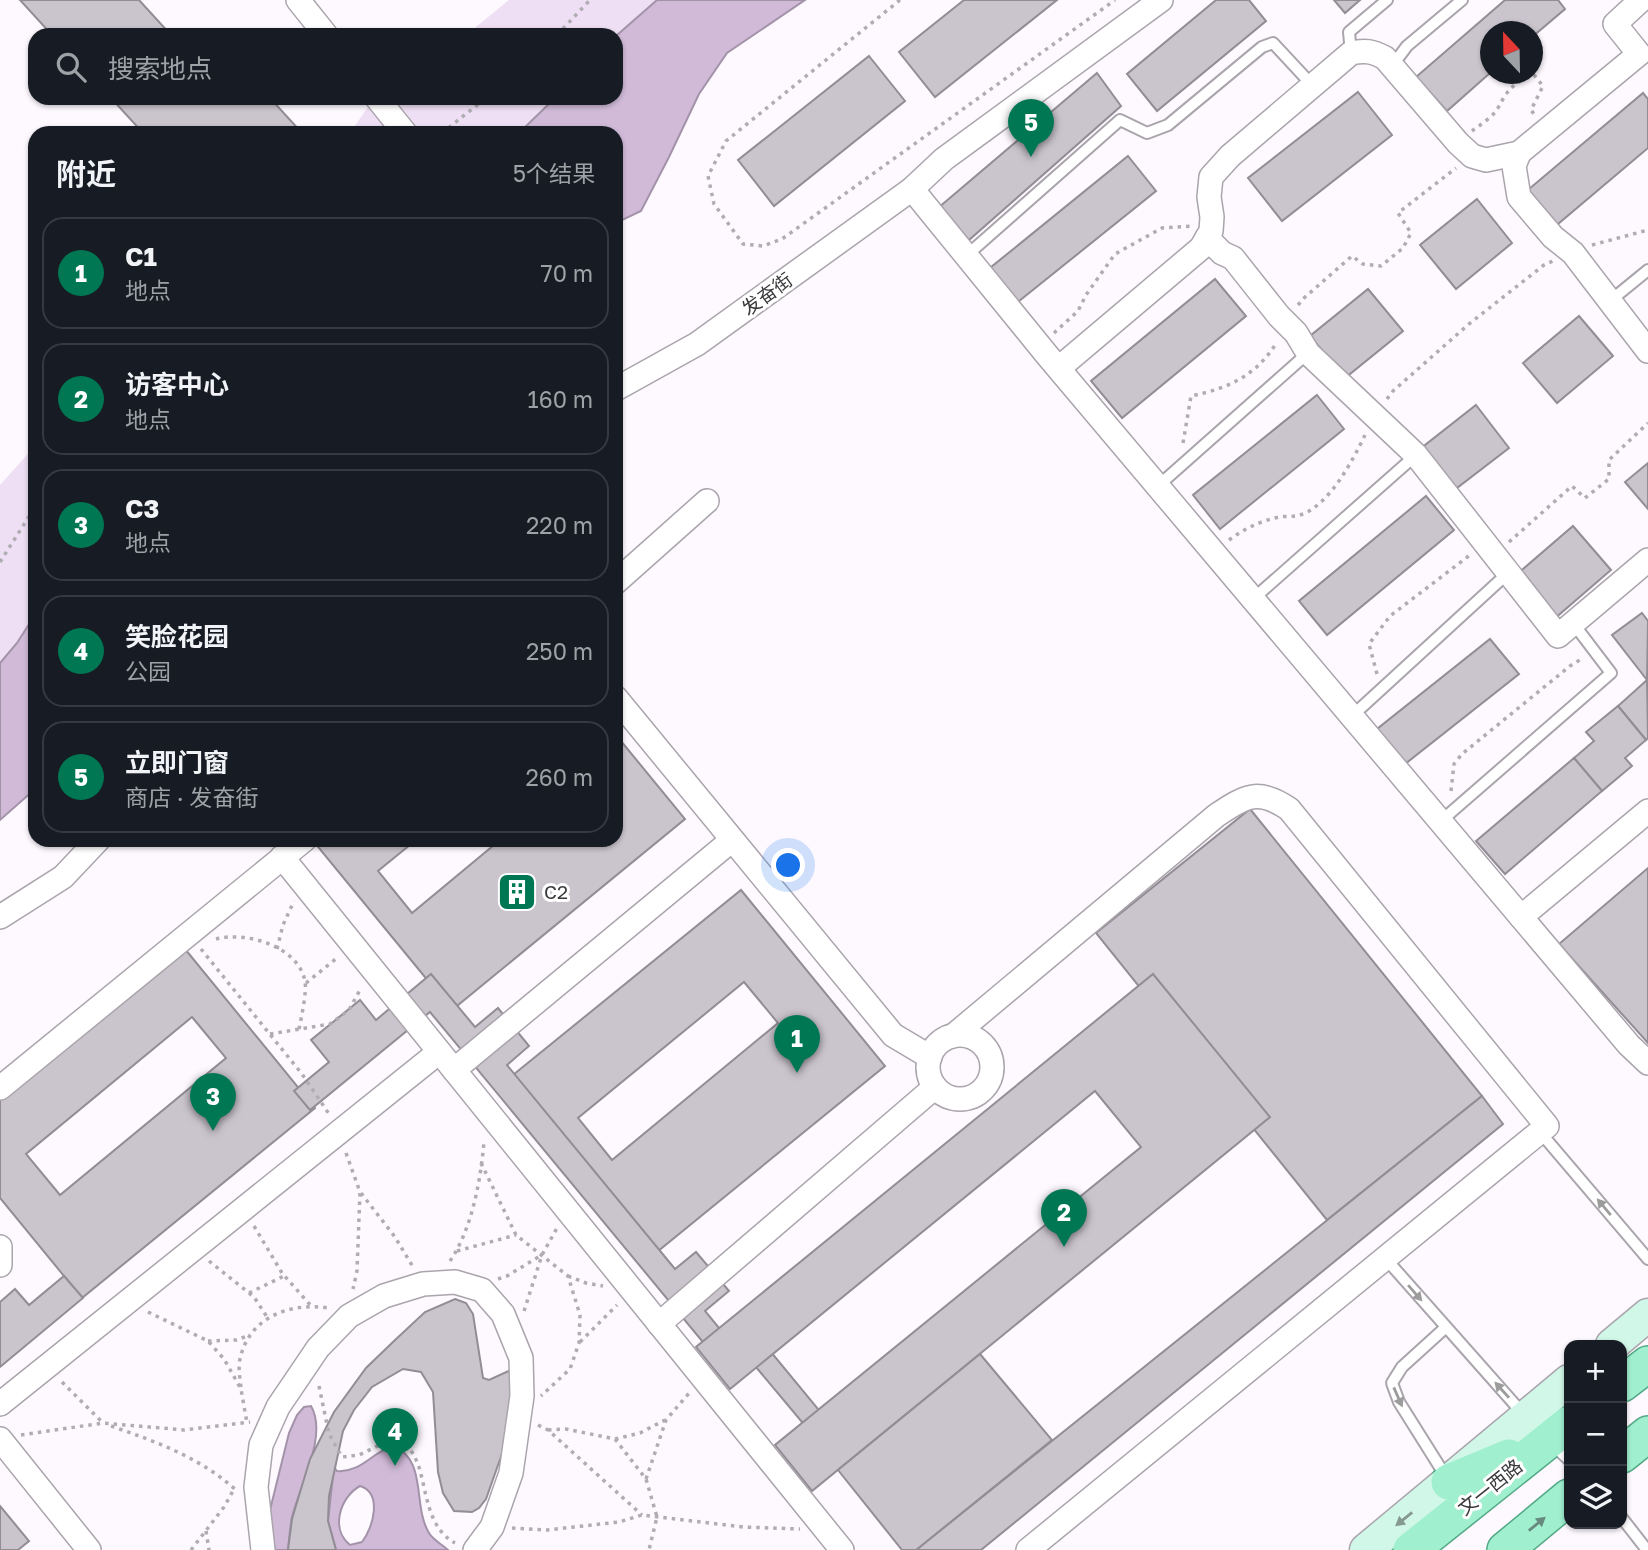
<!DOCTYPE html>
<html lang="zh">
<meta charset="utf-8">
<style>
body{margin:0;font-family:"Golos Text","Noto Sans SC",sans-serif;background:#242831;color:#f1f3f6}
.controls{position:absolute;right:21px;bottom:21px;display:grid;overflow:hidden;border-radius:14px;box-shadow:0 2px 5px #0004}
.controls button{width:63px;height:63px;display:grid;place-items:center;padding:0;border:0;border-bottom:2px solid #363941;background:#171b24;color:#f1f3f6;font:35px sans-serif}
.compass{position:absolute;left:1480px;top:21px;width:63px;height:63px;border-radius:50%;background:#171b24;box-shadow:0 2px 5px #0004;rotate:338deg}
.you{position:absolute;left:789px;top:866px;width:24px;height:24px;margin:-18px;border:5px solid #fff;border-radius:50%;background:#1a73e8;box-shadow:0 0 0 10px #1a73e833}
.badge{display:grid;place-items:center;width:46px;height:46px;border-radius:50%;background:#007753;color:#fff;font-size:23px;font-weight:700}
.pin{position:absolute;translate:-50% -58px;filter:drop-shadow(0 2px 4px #0008)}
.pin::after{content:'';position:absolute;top:37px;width:24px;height:21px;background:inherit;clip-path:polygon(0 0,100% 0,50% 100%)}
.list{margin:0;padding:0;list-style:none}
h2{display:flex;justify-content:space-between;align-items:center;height:91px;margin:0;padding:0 28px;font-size:30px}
h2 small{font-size:23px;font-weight:400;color:#9ea1a6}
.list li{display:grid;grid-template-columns:46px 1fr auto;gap:21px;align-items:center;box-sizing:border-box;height:112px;margin:0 14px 14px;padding:0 14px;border:2px solid #363941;border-radius:21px}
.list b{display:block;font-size:26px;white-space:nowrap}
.list p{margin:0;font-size:23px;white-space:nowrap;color:#9ea1a6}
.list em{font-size:23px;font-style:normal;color:#9ea1a6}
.icon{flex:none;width:38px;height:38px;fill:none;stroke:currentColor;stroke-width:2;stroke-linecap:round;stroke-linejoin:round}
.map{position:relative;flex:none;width:1648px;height:1550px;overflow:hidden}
.search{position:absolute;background:#171b24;box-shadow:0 2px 5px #0004;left:28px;top:28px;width:595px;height:77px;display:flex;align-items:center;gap:18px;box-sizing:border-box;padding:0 24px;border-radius:21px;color:#9ea1a6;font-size:26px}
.panel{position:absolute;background:#171b24;box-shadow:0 2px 5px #0004;left:28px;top:126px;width:595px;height:721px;border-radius:21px}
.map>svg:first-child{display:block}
.green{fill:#eedff4}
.water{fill:#d0bad8;stroke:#a393a9;stroke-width:2;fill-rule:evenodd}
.building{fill:#cac4cc;stroke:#928d94;stroke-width:2;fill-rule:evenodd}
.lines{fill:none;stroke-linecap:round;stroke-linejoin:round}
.lane-casing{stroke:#aaa4ac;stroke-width:14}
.street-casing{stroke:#aaa4ac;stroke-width:26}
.secondary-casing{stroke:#aaa4ac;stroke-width:35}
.primary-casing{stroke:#53a886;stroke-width:38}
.path{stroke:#b0adb2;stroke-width:3.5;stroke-dasharray:3.5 5;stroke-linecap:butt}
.lane{stroke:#fff;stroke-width:10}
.street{stroke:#fff;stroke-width:23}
.secondary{stroke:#d0f7e7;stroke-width:32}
.primary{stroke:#a0efcf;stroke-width:35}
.oneway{fill:#9c9c9d}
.oneway2{fill:#859891}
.oneway3{fill:#688a7e}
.labels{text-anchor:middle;stroke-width:6;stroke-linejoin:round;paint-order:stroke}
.street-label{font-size:19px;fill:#3a383b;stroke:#fff}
.poi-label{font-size:19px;fill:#3a383b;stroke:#fff;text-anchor:start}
</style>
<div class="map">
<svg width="1648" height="1550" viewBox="0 0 1648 1550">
<rect width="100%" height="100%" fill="#fdf9ff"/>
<!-- green -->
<g class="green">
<path d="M509 0H657L616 36 461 35 471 31Z"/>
<path d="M374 98H555L519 133H350Z"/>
<path d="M35 446V615L17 644 0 663V485Z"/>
</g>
<!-- water -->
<g class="water">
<path d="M657 0H805L727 53 699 94 669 157 641 211 616 223V133H519L555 98H616V36Z"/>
<path d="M35 615V789L0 820V663L17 643Z"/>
<path d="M311 1406C328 1435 300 1485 292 1517 290 1528 289 1539 288 1550H270L269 1514 289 1433 297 1415 304 1407Z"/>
<path d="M393 1446C428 1460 412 1505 429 1533 433 1540 443 1545 448 1550H336L328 1521 334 1467 337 1471C361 1473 372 1452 393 1446ZM360 1486C383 1493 373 1528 362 1542L350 1545C330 1529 340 1497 360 1486Z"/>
</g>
<!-- building -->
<g class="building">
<path d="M20 0H139L171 35H52Z"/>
<path d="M964 0H1057L935 97 899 52Z"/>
<path d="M1216 0H1249L1266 21 1157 111 1127 74Z"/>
<path d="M1334 0H1360L1345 13Z"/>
<path d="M1505 0H1558L1565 9 1532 37V32H1490V73L1447 111 1416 77Z"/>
<path d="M869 56 905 101 774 206 738 160Z"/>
<path d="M1097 73 1121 106 969 240 938 208Z"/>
<path d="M1358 92 1392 135 1282 221 1248 178Z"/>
<path d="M1643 93 1648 99V148L1552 229 1522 195Z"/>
<path d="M111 98H270L302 133H143Z"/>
<path d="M1128 156 1156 191 1013 306 985 272Z"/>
<path d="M1477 199 1512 243 1456 289 1420 245Z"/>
<path d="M1215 279 1246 316 1122 418 1091 381Z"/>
<path d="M1368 289 1403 331 1345 378 1310 336Z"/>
<path d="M1579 316 1613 356 1557 403 1523 363Z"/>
<path d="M1317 395 1344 429 1220 529 1193 495Z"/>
<path d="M1476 405 1509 448 1453 491 1420 449Z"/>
<path d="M1648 463V509L1625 482Z"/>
<path d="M1426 496 1454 530 1327 635 1299 601Z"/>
<path d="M1573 526 1611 570 1554 619 1516 575Z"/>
<path d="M1642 613 1648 621 1647 680 1612 635Z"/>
<path d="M1490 639 1519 674 1400 768 1372 733Z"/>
<path d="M1647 680 1648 738 1646 740 1618 706Z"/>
<path d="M1618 706 1646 740 1625 758 1632 766 1602 791 1574 758 1594 741 1586 732Z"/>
<path d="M616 735 685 819 452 1010 314 842 317 840H416L378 871 412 913 500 840H616Z"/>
<path d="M1574 758 1602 791 1505 874 1476 841Z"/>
<path d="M1250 809 1482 1096 1327 1220 1096 933Z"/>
<path d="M1648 868V1043L1559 944Z"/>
<path d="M741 890 885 1066 652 1256 508 1079ZM744 982 778 1023 612 1160 578 1118Z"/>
<path d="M185 949 315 1108 82 1298 0 1198V1100ZM192 1017 226 1058 60 1195 26 1154Z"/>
<path d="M431 974 475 1027 498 1008 529 1046 507 1065 675 1269 696 1252 729 1291 705 1311 733 1345 752 1329 823 1415 807 1428 745 1354 726 1370 430 1012 310 1110 294 1091 329 1062 311 1040 360 1000 376 1020Z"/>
<path d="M1153 974 1270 1117 812 1491 775 1445 1141 1147 1095 1091 730 1389 696 1347Z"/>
<path d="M1482 1096 1503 1124 981 1550H916Z"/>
<path d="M64 1276 83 1298 0 1367V1302L15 1289 29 1305Z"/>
<path d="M455 1299 466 1303 473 1314 483 1378 489 1380 513 1369 509 1434 486 1499 479 1508 472 1512 454 1511 443 1493 438 1472 433 1392 421 1372 403 1369 372 1387 354 1410 343 1431 329 1496 328 1521 336 1550H288L292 1519 310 1459 334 1412 366 1368 394 1341 425 1312Z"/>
<path d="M980 1354 1052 1440 916 1550H902L838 1470Z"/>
<path d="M0 1506 29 1541 18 1550H0Z"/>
</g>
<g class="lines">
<!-- lane casing -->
<g class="lane-casing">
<g id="lane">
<path d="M1351 53 1349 32 1387 0"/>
<path d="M1392 66 1407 46 1462 0"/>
<path d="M966 256 1120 120 1147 133 1168 125 1262 47 1273 43 1313 86"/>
<path d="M1610 301 1648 270"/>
<path d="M1158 486 1308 353"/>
<path d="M1253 599 1416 455"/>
<path d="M1352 716 1508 573"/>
<path d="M1441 821 1611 673 1573 623"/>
<path d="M1540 1132 1648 1259"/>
<path d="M1386 1259 1525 1416"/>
<path d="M1445 1328 1402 1367 1392 1383 1399 1402 1448 1480"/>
<path d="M1551 1443 1569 1460"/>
<path d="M1622 1518 1647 1550"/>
</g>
</g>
<!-- street casing -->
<g class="street-casing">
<g id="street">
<path d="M298 0 326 35"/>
<path d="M1161 0 944 159 912 189 1047 355 1629 1045 1648 1063"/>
<path d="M377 98 405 133"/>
<path d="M1519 153 1514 166 1519 197 1553 237 1573 253 1648 351"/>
<path d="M1207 238 1222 253 1233 258 1279 316 1296 333 1308 353 1416 455 1558 636 1648 560"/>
<path d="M1059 368 1201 248 1211 231 1212 217 1209 197 1211 177 1230 156 1351 53C1365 50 1372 51 1385 58L1458 143 1472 156 1486 160 1519 153 1639 54 1615 24 1641 0"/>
<path d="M616 389 697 344 912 189"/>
<path d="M616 582 707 501"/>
<path d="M616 698 893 1035 930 1057"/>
<path d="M282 857 842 1550"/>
<path d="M0 917 63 877 98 840"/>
<path d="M1521 917 1648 811"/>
<circle cx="960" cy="1067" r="32"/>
<path d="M953 1036 1217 815C1246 796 1258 788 1289 809L1547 1126 1028 1550"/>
<path d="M454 1070 732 840"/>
<path d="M0 1088 304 840"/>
<path d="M0 1247V1265"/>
<path d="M659 1324 935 1087"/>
<path d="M0 1404 439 1052"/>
<path d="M0 1439 89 1550"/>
<path d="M263 1550 256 1487 261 1445 278 1407 318 1348 349 1316 384 1296 423 1284 455 1282 482 1290 503 1314 521 1358 522 1396 511 1473 492 1527 475 1550"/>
</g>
</g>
<!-- secondary casing -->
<g class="secondary-casing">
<g id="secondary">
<path d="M1612 1345 1648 1315"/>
<path d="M1366 1550 1569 1381"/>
</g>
</g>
<!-- primary casing -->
<g class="primary-casing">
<g id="primary">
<path d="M1622 1384 1648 1364"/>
<path d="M1622 1455 1648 1434"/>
<path d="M1449 1482 1509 1457"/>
<path d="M1411 1550 1569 1424"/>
<path d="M1505 1550 1569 1497"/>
</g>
</g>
<!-- path -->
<g class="path">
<path d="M900 0 726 141 708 176 714 204 743 244 763 246 782 239 1115 0"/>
<path d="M557 35 590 0"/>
<path d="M1472 131C1480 125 1493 117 1498 108 1508 89 1513 83 1534 75L1543 86 1531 110 1534 114"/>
<path d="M442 133 486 98"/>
<path d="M1592 245 1648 230"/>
<path d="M1298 305 1304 298 1352 256 1363 264 1381 266 1403 248 1411 233 1398 213 1456 168"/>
<path d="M1054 333 1078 311 1086 295 1115 254 1162 228 1192 226"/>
<path d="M1387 399 1393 391 1469 324 1544 265 1553 261"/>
<path d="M1183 443 1191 396C1229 388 1256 376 1277 342"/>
<path d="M1229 540C1244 529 1260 521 1279 517 1286 516 1294 517 1300 515 1329 506 1353 460 1365 435"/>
<path d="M1509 542 1572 486 1585 498 1609 479V460L1648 423"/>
<path d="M0 562 35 507"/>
<path d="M1377 674 1369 644 1390 616 1470 555"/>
<path d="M1451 791 1454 764 1462 754 1570 666 1583 658"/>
<path d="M216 939C246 931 298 946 305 981 307 993 301 1018 299 1030"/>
<path d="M201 949 302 1074 329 1114"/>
<path d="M277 949 283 925 294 901"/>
<path d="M306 983 337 958"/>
<path d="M270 1034 330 1024 349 1010 361 988"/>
<path d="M346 1153 360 1192 357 1271 353 1289"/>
<path d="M481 1163 516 1235 568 1276 580 1315 579 1343 570 1369 541 1396"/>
<path d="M361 1193 395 1237 413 1267"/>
<path d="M254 1226 282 1273 312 1307"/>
<path d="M457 1251 516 1235"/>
<path d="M209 1261 254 1297 267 1317"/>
<path d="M450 1261C472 1229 481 1179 484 1141"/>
<path d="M568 1276 586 1283 603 1286"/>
<path d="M498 1279 507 1276 540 1256"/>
<path d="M249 1293 284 1276"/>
<path d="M524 1311 542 1255 557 1228"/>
<path d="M148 1312 208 1341 224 1359 241 1389 247 1423"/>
<path d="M208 1341 236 1340 250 1335"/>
<path d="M580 1342 617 1305"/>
<path d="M62 1382 103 1423"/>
<path d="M319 1386 329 1434 342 1457 359 1455 390 1440 408 1444C411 1451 415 1457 418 1464 427 1491 427 1528 455 1543"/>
<path d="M241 1387C240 1378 238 1368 240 1359 249 1317 290 1302 329 1308"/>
<path d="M538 1425 548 1430 642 1515"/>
<path d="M111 1426C157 1442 199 1457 236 1490"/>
<path d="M548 1430 566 1429 615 1439 646 1479 657 1517 649 1550"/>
<path d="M21 1435 103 1423 184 1430 250 1422"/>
<path d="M615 1439 640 1433 665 1420"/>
<path d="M646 1479 666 1420 690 1392"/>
<path d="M512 1528 547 1530 619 1522 642 1515 743 1527 800 1529"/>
<path d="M206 1531 209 1550"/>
<path d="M191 1550 224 1507 234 1489"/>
</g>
<!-- lane -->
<use href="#lane" class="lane"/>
<!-- street -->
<use href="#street" class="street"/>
<!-- secondary -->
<use href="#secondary" class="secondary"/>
<!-- primary -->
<use href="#primary" class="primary"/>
</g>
<!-- one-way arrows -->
<defs><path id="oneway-solid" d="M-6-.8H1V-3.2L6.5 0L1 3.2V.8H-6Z" transform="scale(1.75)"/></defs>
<g class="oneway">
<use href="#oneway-solid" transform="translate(1604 1207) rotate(-130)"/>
<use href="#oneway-solid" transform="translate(1415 1293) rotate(49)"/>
<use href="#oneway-solid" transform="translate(1502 1390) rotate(-132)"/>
<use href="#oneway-solid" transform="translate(1398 1397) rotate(66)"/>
</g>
<use class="oneway2" href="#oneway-solid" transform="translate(1404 1519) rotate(141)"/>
<use class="oneway3" href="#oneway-solid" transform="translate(1537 1524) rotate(-39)"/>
<!-- icons -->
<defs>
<g id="building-square" transform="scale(2.0125)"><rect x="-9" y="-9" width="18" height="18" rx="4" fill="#007753" stroke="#fff"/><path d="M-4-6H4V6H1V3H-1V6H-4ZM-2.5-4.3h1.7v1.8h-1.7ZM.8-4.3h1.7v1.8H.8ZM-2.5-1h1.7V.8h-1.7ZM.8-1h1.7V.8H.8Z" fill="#fff"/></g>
</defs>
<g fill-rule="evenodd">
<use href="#building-square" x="517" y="892"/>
</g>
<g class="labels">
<!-- street labels -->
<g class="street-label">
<text transform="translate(767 294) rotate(-36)" y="7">发奋街</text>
<text transform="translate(1490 1487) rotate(-39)" y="7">文一西路</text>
</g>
<!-- poi labels -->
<g class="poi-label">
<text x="544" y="899">C2</text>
</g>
</g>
</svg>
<div class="controls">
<button>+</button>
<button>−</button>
<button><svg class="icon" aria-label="layers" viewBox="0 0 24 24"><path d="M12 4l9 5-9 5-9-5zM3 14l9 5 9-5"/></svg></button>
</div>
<svg class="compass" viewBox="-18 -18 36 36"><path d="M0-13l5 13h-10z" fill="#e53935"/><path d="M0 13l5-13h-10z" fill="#9ea1a6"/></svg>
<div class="you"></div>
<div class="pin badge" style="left:797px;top:1073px">1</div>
<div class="pin badge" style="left:1064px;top:1247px">2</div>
<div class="pin badge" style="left:213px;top:1131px">3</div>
<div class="pin badge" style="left:395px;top:1466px">4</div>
<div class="pin badge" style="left:1031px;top:157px">5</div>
<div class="search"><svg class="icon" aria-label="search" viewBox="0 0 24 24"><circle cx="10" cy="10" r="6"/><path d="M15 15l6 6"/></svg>搜索地点</div>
<section class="panel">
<h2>附近<small>5个结果</small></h2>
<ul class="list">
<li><span class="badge">1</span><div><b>C1</b><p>地点</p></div><em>70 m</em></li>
<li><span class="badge">2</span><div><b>访客中心</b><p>地点</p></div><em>160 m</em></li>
<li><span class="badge">3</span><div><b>C3</b><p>地点</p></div><em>220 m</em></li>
<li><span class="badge">4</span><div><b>笑脸花园</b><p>公园</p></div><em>250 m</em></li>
<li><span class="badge">5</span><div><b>立即门窗</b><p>商店 · 发奋街</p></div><em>260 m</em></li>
</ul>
</section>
</div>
